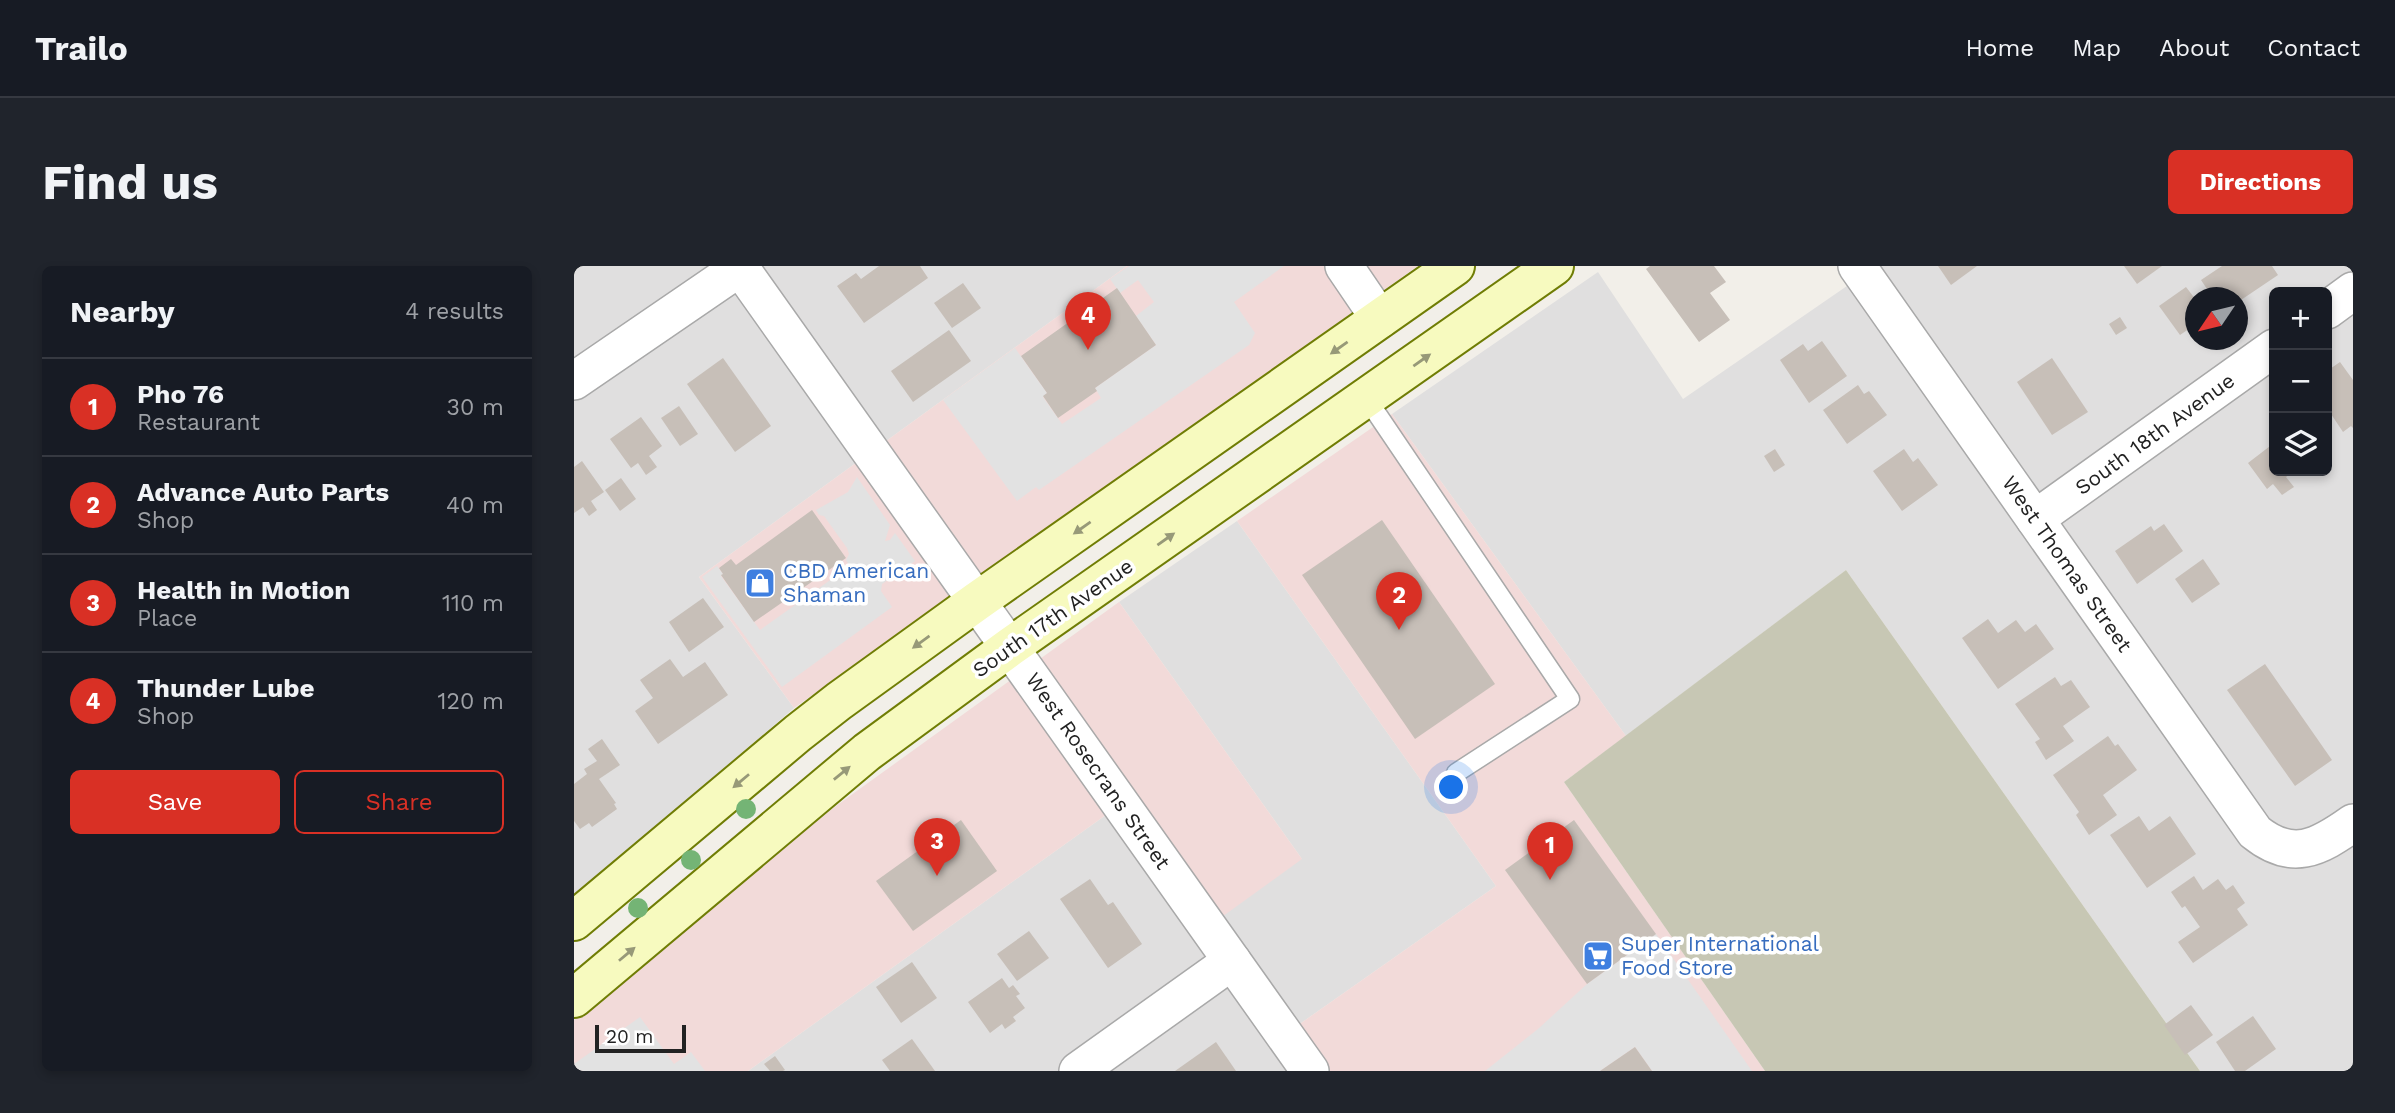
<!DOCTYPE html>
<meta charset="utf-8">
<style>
body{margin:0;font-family:"Work Sans",sans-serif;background:#20242c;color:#f1f3f6}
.controls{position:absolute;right:21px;top:21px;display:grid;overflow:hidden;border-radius:10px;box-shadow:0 4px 10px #0003}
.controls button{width:63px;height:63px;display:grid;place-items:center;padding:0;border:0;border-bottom:2px solid #363941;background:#171b24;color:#f1f3f6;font:35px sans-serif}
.compass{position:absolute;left:1611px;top:21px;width:63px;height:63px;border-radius:50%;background:#171b24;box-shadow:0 4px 10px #0003;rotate:235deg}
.scale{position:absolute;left:21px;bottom:18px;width:91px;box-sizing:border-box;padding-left:7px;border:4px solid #222;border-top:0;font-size:19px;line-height:24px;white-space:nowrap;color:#222;-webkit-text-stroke:5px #fff;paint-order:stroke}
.you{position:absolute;left:878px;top:522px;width:24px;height:24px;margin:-18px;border:5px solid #fff;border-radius:50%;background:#1a73e8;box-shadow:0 0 0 10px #1a73e833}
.badge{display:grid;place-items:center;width:46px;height:46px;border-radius:50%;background:#d93025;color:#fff;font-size:23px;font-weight:700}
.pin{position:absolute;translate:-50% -58px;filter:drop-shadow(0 2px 4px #0008)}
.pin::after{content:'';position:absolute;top:37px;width:24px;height:21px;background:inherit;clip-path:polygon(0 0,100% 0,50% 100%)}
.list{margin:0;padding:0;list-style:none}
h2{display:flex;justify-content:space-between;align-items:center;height:91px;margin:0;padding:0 28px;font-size:30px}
h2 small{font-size:23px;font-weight:400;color:#9ea1a6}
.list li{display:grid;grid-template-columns:46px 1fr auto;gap:21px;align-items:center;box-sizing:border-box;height:98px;padding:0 28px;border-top:2px solid #363941}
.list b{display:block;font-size:26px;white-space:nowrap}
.list p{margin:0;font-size:23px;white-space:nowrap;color:#9ea1a6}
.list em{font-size:23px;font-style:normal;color:#9ea1a6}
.actions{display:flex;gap:14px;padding:21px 28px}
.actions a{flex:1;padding:16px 0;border:2px solid #d93025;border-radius:10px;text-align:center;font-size:24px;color:#d93025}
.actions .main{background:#d93025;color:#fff}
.icon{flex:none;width:38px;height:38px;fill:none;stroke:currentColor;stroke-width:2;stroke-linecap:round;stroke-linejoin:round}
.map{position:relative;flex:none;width:1779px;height:805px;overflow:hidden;border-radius:10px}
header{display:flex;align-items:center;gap:42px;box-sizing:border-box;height:98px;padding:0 35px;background:#171b24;border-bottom:2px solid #363941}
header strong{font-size:33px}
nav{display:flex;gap:38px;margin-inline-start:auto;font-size:24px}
.intro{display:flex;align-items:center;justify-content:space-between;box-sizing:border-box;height:168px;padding:0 42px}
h1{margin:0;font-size:49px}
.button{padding:18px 32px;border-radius:10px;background:#d93025;color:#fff;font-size:24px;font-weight:700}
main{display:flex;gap:42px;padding:0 42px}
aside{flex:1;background:#171b24;border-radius:10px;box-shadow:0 4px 10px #0003}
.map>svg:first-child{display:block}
.residential{fill:#e0dfdf;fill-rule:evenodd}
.commercial{fill:#f2dad9}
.construction{fill:#c7c7b4}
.parking{fill:#e2e2e2}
.building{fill:#c7bfb8}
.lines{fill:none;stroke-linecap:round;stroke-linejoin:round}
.lane-casing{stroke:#a9a9a9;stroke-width:21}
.street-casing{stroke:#a9a9a9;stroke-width:40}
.secondary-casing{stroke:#707d05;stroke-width:42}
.lane{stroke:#fff;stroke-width:18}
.street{stroke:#fff;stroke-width:37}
.secondary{stroke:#f7fabf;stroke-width:38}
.tree{fill:#74b475}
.oneway{fill:#979978}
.labels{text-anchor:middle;stroke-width:7;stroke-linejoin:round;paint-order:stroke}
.street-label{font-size:21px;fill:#222;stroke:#fff}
.shop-label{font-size:21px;fill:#366cbe;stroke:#fff;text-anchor:start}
</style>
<header>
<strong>Trailo</strong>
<nav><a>Home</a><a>Map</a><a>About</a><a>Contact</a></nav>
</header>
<div class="intro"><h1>Find us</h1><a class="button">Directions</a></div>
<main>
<aside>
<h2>Nearby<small>4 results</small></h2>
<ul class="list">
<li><span class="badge">1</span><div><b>Pho 76</b><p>Restaurant</p></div><em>30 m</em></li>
<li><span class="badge">2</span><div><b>Advance Auto Parts</b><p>Shop</p></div><em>40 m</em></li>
<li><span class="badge">3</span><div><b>Health in Motion</b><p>Place</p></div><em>110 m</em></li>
<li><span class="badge">4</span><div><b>Thunder Lube</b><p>Shop</p></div><em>120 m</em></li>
</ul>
<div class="actions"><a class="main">Save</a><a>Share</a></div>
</aside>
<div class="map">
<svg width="1779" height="805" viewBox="0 0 1779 805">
<rect width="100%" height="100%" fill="#f2efe9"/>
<!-- residential -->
<g class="residential">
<path d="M0 0H553L125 311 220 442 0 631Z"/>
<path d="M1302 0H1779V805H1626L1272 304 1052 470 818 148 1024 6 1109 133ZM1700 26H1753V205H1700ZM1622 32H1664V74H1622Z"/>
<path d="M663 255 922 620 720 762 750 805H174L557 531 728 593 545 336Z"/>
</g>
<!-- commercial -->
<g class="commercial">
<path d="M553 0H844L220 442 125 311Z"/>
<path d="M818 148 1052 470 990 516 1191 805H750L720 762 922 620 663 255Z"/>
<path d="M545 336 728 593 645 653 557 531 174 805H0V754L209 582 262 540Z"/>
</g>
<!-- construction -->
<path class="construction" d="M1272 304 1626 805H1191L990 516Z"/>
<!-- parking -->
<g class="parking">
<path d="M555 0H710L660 36 681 67 675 79 465 224 462 221 443 235 369 134 441 82 473 127 469 131 488 158 527 132 521 122 582 79 562 50 580 36 564 14 546 27 536 13Z"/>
<path d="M283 211 316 259 311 275 316 274 321 267 341 295 308 318 307 325 318 341 208 421 128 311 143 300 149 308 147 310 186 364 276 300 272 294 275 288 273 282 250 250 245 249 242 244 274 226Z"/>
<path d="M1082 668 1178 805H1078L1061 781 1026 805H911L964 763 1013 718Z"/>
<path d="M66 751 100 798 117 786 131 805H0V798Z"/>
</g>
<!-- building -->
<g class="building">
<path d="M305 0H346L354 12 290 57 263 20 282 7 287 13Z"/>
<path d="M1076 0H1140L1152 16 1136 27 1156 54 1125 76 1072 3Z"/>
<path d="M1364 0H1403L1377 19Z"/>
<path d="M1550 0H1588L1563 18Z"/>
<path d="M1648 0H1698L1704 9 1664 36V32H1639L1627 14Z"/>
<path d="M389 17 407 42 378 62 360 37Z"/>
<path d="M1612 21 1622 34V58L1606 69 1585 40Z"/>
<path d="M543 22 582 79 521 122 523 125 484 152 469 130 473 127 447 90Z"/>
<path d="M1546 51 1553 62 1542 69 1535 58Z"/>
<path d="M375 64 397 95 339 136 317 105Z"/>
<path d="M1248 75 1273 110 1235 137 1206 94 1229 78 1234 85Z"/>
<path d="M149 92 197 160 161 186 113 118Z"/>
<path d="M1478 92 1514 146 1478 169 1443 116Z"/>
<path d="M1766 96 1779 114V162L1777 160 1769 166 1753 142V105Z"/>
<path d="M1284 119 1290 128 1295 125 1313 149 1273 178 1249 144Z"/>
<path d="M105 140 124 168 106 180 87 152Z"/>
<path d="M67 151 88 180 75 190 83 201 72 209 64 197 57 202 36 173Z"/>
<path d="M1700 177V205H1720L1712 211 1720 221 1708 229 1699 218 1693 223 1674 197Z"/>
<path d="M1201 183 1211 199 1200 206 1190 190Z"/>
<path d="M1330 183 1339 196 1344 192 1364 219 1328 245 1299 205Z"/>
<path d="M8 195 30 226 17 235 23 244 15 250 9 241 0 247V201Z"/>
<path d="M47 212 62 233 46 245 31 224Z"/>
<path d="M238 244 272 292 180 356 147 309 149 308 145 302 157 293 162 299Z"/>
<path d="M808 254 921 418 841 473 728 309Z"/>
<path d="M1590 258 1609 285 1563 318 1541 285 1577 260 1580 265Z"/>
<path d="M1629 293 1646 318 1618 337 1601 313Z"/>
<path d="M129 332 150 361 115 386 95 356Z"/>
<path d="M1414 353 1424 367 1442 354 1451 366 1462 358 1480 383 1424 423 1388 372Z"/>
<path d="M96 393 109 411 131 396 154 429 84 478 61 445 79 432 66 414Z"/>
<path d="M1691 398 1758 494 1721 520 1653 424Z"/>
<path d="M1481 411 1487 420 1497 414 1516 441 1489 460 1500 475 1472 494 1461 476 1466 473 1441 438Z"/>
<path d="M1534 470 1541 480 1544 478 1563 504 1529 529 1543 549 1515 569 1502 549 1505 546 1479 509Z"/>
<path d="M28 473 46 499 25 513 42 537 40 538 43 543 18 561 15 557 6 563 0 555V518L13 508 10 503 23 495 14 483Z"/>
<path d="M1565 550 1575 565 1596 550 1622 588 1573 622 1536 569Z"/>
<path d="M387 554 423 605 339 665 302 615Z"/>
<path d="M1000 554 1082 668 1013 718 931 604Z"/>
<path d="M1620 610 1629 624 1644 613 1652 624 1659 619 1671 637 1663 643 1674 659 1619 697 1604 676 1626 661 1611 640 1608 642 1597 626Z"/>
<path d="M516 613 534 639 539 636 568 678 534 702 486 633Z"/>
<path d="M455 665 475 692 443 715 423 688Z"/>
<path d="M338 696 363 732 327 757 302 721Z"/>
<path d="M428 712 435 722 439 719 446 728 442 730 451 742 439 751 442 755 431 763 428 758 416 767 394 736Z"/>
<path d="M1617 739 1639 769 1611 789 1590 759Z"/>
<path d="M1679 750 1702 783 1671 805H1661L1642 776Z"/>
<path d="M338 773 361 805H316L308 794Z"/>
<path d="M642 776 662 805H601Z"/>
<path d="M1061 781 1078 805H1026Z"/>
<path d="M201 790 211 804 209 805H196L190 798Z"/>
</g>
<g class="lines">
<!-- lane casing -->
<g class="lane-casing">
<path id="lane" d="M793 133 996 433 882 507"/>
</g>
<!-- street casing -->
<g class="street-casing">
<g id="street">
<path d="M165 0 736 805"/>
<path d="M770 0 806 53"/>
<path d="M1283 0 1681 566C1718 596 1744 582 1779 557"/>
<path d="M1753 44 1779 25"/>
<path d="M0 115 168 0"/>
<path d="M1461 253 1700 82"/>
<path d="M504 805 658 695"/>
</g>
</g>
<!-- secondary casing -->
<g class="secondary-casing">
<g id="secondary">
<path d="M0 655 224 467 265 435 402 336 881 0"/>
<path d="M0 732 293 486 436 381 980 0"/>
</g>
</g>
<!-- lane -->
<use href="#lane" class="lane"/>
<!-- street -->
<use href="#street" class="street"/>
<!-- secondary -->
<use href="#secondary" class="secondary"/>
</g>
<!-- trees -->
<g class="tree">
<circle cx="172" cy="543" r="10"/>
<circle cx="117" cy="594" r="10"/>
<circle cx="64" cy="642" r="10"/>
</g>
<!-- one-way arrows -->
<defs><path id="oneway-solid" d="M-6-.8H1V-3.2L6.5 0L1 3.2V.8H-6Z" transform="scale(1.75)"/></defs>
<g class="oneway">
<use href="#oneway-solid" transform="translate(765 82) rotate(145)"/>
<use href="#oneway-solid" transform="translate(848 94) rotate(-35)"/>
<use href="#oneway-solid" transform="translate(508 262) rotate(145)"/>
<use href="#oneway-solid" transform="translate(592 273) rotate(-35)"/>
<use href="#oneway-solid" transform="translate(347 376) rotate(144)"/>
<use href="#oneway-solid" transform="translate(268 507) rotate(-39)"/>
<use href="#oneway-solid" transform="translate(167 515) rotate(140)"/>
<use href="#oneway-solid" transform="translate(53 688) rotate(-40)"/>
</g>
<!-- icons -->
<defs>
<g id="shop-square" transform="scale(1.575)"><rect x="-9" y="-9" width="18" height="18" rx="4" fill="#3f7fe0" stroke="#fff"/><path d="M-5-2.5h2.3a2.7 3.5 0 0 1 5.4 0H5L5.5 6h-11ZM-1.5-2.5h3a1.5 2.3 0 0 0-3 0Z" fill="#fff"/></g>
<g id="supermarket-square" transform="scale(1.575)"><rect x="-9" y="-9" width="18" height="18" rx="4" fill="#3f7fe0" stroke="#fff"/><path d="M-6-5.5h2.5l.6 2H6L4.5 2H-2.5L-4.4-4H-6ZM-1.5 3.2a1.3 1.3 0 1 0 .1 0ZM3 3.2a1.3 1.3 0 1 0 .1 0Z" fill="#fff"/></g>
</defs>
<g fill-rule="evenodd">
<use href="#shop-square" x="186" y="317"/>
<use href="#supermarket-square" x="1024" y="690"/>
</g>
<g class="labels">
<!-- street labels -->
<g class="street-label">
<text transform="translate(1581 168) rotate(-36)" y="7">South 18th Avenue</text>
<text transform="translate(1493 298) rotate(55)" y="7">West Thomas Street</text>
<text transform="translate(479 352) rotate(-35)" y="7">South 17th Avenue</text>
<text transform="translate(524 505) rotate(55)" y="7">West Rosecrans Street</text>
</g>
<!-- shop labels -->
<g class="shop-label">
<text x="209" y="312">CBD American<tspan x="209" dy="24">Shaman</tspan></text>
<text x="1047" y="685">Super International<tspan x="1047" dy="24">Food Store</tspan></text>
</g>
</g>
</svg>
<div class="controls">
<button>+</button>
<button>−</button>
<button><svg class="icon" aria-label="layers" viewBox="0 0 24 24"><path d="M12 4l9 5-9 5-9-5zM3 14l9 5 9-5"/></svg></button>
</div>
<svg class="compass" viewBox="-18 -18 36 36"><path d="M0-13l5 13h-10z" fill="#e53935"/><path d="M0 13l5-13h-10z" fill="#9ea1a6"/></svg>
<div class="scale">20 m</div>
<div class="you"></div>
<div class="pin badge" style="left:976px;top:614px">1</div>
<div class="pin badge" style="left:825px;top:364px">2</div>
<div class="pin badge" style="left:363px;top:610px">3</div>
<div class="pin badge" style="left:514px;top:84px">4</div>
</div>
</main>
